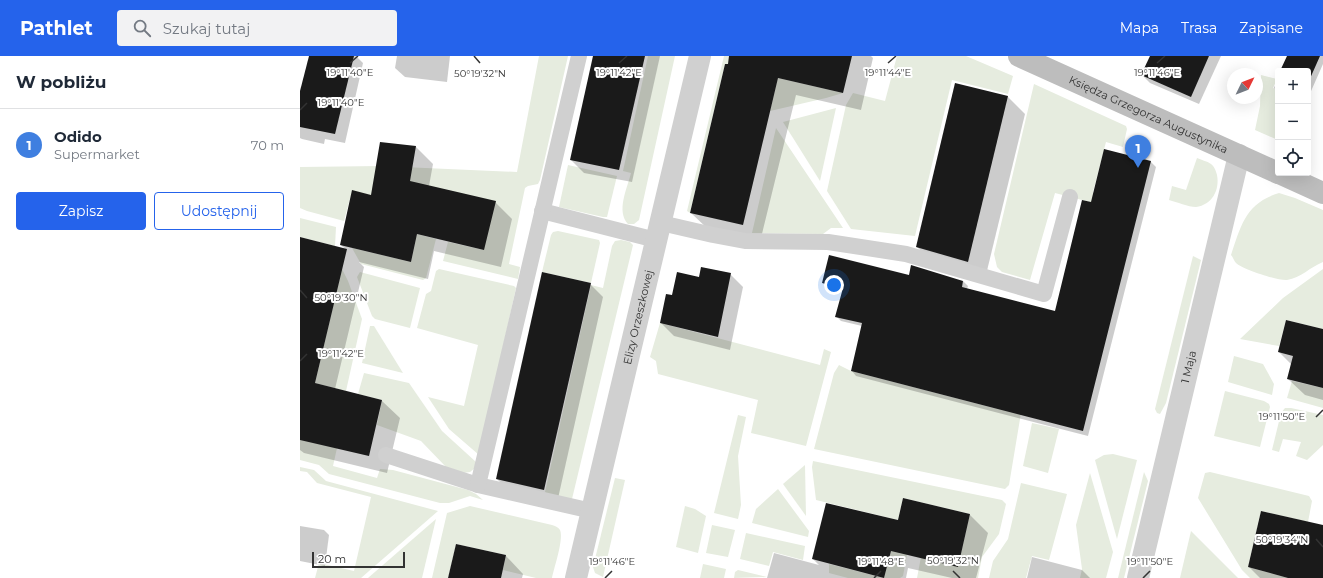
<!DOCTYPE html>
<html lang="pl">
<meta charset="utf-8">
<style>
body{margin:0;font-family:Montserrat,sans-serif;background:#f2f2f3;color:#1f2937}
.controls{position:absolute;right:12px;top:12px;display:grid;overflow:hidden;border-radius:4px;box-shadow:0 4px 16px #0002}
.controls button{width:36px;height:36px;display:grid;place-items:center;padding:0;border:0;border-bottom:1px solid #e0e1e3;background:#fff;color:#1f2937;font:20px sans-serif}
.compass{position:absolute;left:927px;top:12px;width:36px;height:36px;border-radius:50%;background:#fff;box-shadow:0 4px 16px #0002;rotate:47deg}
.scale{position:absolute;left:12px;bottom:10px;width:93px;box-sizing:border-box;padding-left:4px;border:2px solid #333;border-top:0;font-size:11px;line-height:14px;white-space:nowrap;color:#333;-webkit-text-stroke:3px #fff;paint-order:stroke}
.you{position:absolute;left:534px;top:229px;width:14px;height:14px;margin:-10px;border:3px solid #fff;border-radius:50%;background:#1a73e8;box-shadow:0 0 0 6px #1a73e833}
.badge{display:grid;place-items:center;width:26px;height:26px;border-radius:50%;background:#2563eb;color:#fff;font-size:13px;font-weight:700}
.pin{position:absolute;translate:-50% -33px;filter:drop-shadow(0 1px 2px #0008)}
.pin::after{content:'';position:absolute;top:21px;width:14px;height:12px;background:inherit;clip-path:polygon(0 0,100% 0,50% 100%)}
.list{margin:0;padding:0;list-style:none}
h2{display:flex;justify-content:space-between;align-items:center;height:52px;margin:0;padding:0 16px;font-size:17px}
h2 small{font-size:13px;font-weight:400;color:#747a83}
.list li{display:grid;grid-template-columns:26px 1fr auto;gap:12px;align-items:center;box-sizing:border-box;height:72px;padding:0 16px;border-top:1px solid #e0e1e3}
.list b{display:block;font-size:15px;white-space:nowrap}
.list p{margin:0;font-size:13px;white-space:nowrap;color:#747a83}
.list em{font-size:13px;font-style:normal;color:#747a83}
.actions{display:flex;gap:8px;padding:12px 16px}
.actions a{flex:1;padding:9px 0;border:1px solid #2563eb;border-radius:4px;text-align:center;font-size:14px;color:#2563eb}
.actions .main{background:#2563eb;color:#fff}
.icon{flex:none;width:22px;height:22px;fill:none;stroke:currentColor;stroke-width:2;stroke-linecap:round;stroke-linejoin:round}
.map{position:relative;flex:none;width:1023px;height:522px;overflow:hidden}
header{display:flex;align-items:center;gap:24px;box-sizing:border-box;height:56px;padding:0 20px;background:#2563eb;color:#fff}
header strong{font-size:19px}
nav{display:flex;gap:22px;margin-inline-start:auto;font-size:14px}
.search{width:280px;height:36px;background:#f2f2f3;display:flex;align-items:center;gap:10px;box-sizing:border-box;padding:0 14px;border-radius:4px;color:#747a83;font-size:15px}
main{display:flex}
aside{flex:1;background:#fff}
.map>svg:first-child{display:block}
.green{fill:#e6ecdf}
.shadow{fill:#0003}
.building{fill:#1a1a1a}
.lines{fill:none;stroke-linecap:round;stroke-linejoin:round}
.lane{stroke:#d0d0d0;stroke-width:16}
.street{stroke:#d0d0d0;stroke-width:22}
.secondary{stroke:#bdbdbd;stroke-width:22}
.ticks{fill:none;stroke:#333;stroke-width:1.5}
.labels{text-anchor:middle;stroke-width:4;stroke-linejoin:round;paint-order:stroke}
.street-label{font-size:11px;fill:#333;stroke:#fff}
.ticks-label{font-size:10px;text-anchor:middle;fill:#333;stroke:#fff;stroke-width:4;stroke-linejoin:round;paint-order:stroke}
</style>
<header>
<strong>Pathlet</strong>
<div class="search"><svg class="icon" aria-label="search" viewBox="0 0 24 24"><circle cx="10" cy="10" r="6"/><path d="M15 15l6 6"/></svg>Szukaj tutaj</div>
<nav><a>Mapa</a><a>Trasa</a><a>Zapisane</a></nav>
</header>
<main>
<aside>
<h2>W pobliżu<small></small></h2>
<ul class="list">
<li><span class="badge" style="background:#3f7fe0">1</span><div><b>Odido</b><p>Supermarket</p></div><em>70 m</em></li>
</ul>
<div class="actions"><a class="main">Zapisz</a><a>Udostępnij</a></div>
</aside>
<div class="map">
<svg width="1023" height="522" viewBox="0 0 1023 522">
<rect width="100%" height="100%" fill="#fff"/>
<!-- green -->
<g class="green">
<path d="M239 0H268L240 124 238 128 228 130 225 132 209 208 220 211 218 223 143 205 148 186 184 194 124 151 52 135 44 165 7 155 0 152V111L80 110 217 116Z"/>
<path d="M348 0H375L339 164 334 168H328C316 155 327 133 331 117L323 115Z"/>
<path d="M424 0H472L468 18 425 8 390 157 387 155Z"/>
<path d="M597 0H666L713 20 708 38 652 24 615 180 551 173 527 135 546 49 553 37 585 45Z"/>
<path d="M961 19 977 23 973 32 978 34V84L955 74 960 50Z"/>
<path d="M478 22 543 37 526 42 470 55Z"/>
<path d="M734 28 826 70 827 73 823 91 806 86 793 136 813 152 755 137 730 224 702 216 697 211 694 198Z"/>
<path d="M536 52 520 125 483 66Z"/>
<path d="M476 72 543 172H531L523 178 452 177Z"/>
<path d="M897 102C901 104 907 105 911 108 914 110 916 115 917 119 920 134 912 149 896 151 888 151 877 146 869 144L872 130 886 134Z"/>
<path d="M268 109 317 120 307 161H303L259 151Z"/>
<path d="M979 137 995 142 1023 154V206C1010 211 1001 222 987 224 978 225 942 213 936 207 934 205 933 201 931 199 941 169 946 147 979 137Z"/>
<path d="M0 162 36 171 35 190 0 181Z"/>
<path d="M258 175 299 184 300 187 291 227 242 216 251 179 253 176Z"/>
<path d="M117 178 136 183 126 222 123 224 61 208 52 192 111 206Z"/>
<path d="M321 184 330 186 333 189 272 443 249 441 245 436 291 229 303 232 312 190 315 185Z"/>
<path d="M893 200 901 204 866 347 860 358 857 357 855 353Z"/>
<path d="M42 213 48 225 62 263 46 335 15 327Z"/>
<path d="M139 213 214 230 216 232 179 399 149 373 128 341 164 350 178 289 117 272 126 238 131 235 136 215Z"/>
<path d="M1023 213V273L986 264 979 290 940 283 983 242Z"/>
<path d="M60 216 120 232 110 272 75 263 72 260 57 221Z"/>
<path d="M360 267 520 309 524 293 531 296 506 390 451 377 458 344 358 318 356 305 350 301Z"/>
<path d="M70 270H74L103 317 62 307Z"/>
<path d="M934 300 963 308 974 328 972 339 928 326Z"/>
<path d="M539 309 551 315 694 352 714 354 721 357 709 429 705 433 514 393 534 317Z"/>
<path d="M64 317 109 327 142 375 176 406 175 412 170 416 163 417 147 412 121 385 77 369 82 344 58 338Z"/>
<path d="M992 325 1023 332V352L987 342Z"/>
<path d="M925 335 964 345 969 348 970 351 960 391 914 380Z"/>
<path d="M985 352H991L1023 359V389L1007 404 996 400 1001 386 983 383 979 396 972 394 981 357Z"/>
<path d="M438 359 446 361 438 400 441 449 438 463 414 457Z"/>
<path d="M732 367 759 373 748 417 723 410Z"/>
<path d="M0 383 37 392 33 410 77 422 80 413 93 414 168 434 176 438 183 444 170 440 149 447H140L29 418 19 409 0 404Z"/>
<path d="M813 398 837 404 817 483 795 404 804 399Z"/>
<path d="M513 405 702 444 706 448 699 478 682 501 678 522H617L621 501 658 510 670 458 603 442 598 464 516 444 512 411Z"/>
<path d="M505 409 506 460 483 428Z"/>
<path d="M0 411 14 414 26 425 138 455 61 522H15L19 507 54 515 71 441 17 427 7 416 0 415Z"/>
<path d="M844 416 848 425 824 522H818Z"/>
<path d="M910 416 1009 440 1012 445 1008 466 961 455 948 511 988 522H950L942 514 898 442 905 417Z"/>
<path d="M790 417 813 496 806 522H780L782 513 776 469Z"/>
<path d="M315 422 325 424 303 521 295 517 293 511Z"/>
<path d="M721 427 767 438 749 504 732 500 726 522H689L693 505 708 483Z"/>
<path d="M478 433 509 475 508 481 452 467 456 453Z"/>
<path d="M170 450 252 469C255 470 258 471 260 474 264 483 254 512 252 522H236L203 514 206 499 156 488 148 522H132L147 457Z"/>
<path d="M385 450 395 453 406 460 398 497 376 491Z"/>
<path d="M136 463 122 522H68Z"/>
<path d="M412 469 435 474 428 501 406 497Z"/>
<path d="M891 475 938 522H880Z"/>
<path d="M446 477 505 490 503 504 473 496 469 510 440 503Z"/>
<path d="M591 494 607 498 603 520 600 522H548L529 517V508L584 522Z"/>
<path d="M403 508 426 513 424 522H400Z"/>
<path d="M438 514 467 521 434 522 435 516Z"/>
</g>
<!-- shadow -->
<g class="shadow">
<path d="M10 0H56L63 7 45 87 25 83 24 88 2 83 0 82V42Z"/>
<path d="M97 0H150L147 26 105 21 95 12Z"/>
<path d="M294 0H360L332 126 284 117 271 104Z"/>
<path d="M473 0H571L573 2 561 54 496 39 460 186 409 174 391 157Z"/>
<path d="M851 0H921L899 48 850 27 842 19Z"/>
<path d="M988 0H1023V8L1008 42V15H982Z"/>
<path d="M978 23V35L974 32Z"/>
<path d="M707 40 725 58 685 223 635 208 617 191Z"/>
<path d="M81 87 116 91 133 108 129 130 195 146 212 163 201 211 134 195 128 223 59 206 64 211 35 333 82 345 100 362 87 417 4 397 0 394V182L46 194 41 189 72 140Z"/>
<path d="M805 94 851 106 856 111 788 380 556 320 552 315 562 270 541 265 536 260 543 235 527 231 523 227 610 220 663 225 668 230 667 233 755 256 792 148Z"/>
<path d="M430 218 443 231 430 294 374 280 361 267 373 240 400 222Z"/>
<path d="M290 228 303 241 257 447 210 436 197 423Z"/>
<path d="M1023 275V344L1005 339 988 323 992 309 979 296Z"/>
<path d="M604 443 670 459 688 477 676 522H652L608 512 606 522H467L474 497 519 509 513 503 598 465Z"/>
<path d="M0 470 24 474 29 479 25 510 0 505Z"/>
<path d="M1023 470V522H960L949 511Z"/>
<path d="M206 500 223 518 222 522H149Z"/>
<path d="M732 501 782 514 790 522H727Z"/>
</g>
<!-- building -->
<g class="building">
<path d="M9 0H54L35 78 0 71V35Z"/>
<path d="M293 0H345L319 114 270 104Z"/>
<path d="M429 0H552L543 37 478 22 443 169 390 157 425 8H428Z"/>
<path d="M850 0H909L891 41 841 19Z"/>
<path d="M987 0H1020L1008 27V15H980Z"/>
<path d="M655 27 708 40 668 206 616 191Z"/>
<path d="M80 86 116 90 110 125 196 145 184 194 117 178 111 206 40 189 52 134 71 139Z"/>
<path d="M804 93 851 105 783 375 551 315 562 267 535 261 543 232 522 227 529 199 609 219 611 209 663 225 662 231 755 255 782 144 791 146Z"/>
<path d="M0 181 47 193 15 327 82 344 69 400 0 384Z"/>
<path d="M401 211 431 217 418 281 360 267 366 238 372 239 377 216 399 221Z"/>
<path d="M242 216 291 227 244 434 196 423Z"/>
<path d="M986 264 1023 273V332L987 323 993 300 978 296Z"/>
<path d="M603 442 670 458 658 511 591 495 584 522 512 503 526 447 598 464Z"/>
<path d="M961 455 1023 469V522H988L948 511Z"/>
<path d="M156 488 206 499 201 522H148Z"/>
</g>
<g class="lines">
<!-- lane -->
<g class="lane">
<path d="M242 155 356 184"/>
<path d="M361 167 413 179 445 185 528 186 606 198 744 238 770 141"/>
<path d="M86 399 178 429 292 455"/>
<path d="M178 429 279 0"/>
</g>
<!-- street -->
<g class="street">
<path id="s1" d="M276 522 400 0"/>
<path id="s2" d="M838 522 939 99"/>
</g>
<!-- secondary -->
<g class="secondary">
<path id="s3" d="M719 0 978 117"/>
<path d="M979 117 1023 137"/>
</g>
</g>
<!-- ticks -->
<path class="ticks" d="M174 0 180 7M50 7 58 0M319 7 327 0M588 7 596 0M857 7 865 0M0 54 7 47M0 234 7 242M0 305 7 298M1016 361 1023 354M1016 483 1023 491M653 515 660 522M305 522 312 515M574 522 581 515M843 522 850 515"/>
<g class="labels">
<!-- street labels -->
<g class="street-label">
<text dy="4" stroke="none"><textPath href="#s3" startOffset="142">Księdza Grzegorza Augustynika</textPath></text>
<text dy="4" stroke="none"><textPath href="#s1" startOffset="268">Elizy Orzeszkowej</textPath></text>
<text dy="4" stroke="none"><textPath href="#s2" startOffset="217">1 Maja</textPath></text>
</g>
</g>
<g class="ticks-label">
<text x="50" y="20">19°11'40"E</text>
<text x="319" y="20">19°11'42"E</text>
<text x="588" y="20">19°11'44"E</text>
<text x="857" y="20">19°11'46"E</text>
<text x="180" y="21">50°19'32"N</text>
<text x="41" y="50">19°11'40"E</text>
<text x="41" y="245">50°19'30"N</text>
<text x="41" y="301">19°11'42"E</text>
<text x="982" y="364">19°11'50"E</text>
<text x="982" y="487">50°19'34"N</text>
<text x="653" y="508">50°19'32"N</text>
<text x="312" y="509">19°11'46"E</text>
<text x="581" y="509">19°11'48"E</text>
<text x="850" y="509">19°11'50"E</text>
</g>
</svg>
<div class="controls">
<button>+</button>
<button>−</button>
<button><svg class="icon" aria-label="locate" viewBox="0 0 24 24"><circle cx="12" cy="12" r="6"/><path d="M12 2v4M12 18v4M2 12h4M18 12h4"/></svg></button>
</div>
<svg class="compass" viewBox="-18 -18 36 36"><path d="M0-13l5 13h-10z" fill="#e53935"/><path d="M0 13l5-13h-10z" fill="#747a83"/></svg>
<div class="scale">20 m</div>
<div class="you"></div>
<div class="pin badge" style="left:838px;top:112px;background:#3f7fe0">1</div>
</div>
</main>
